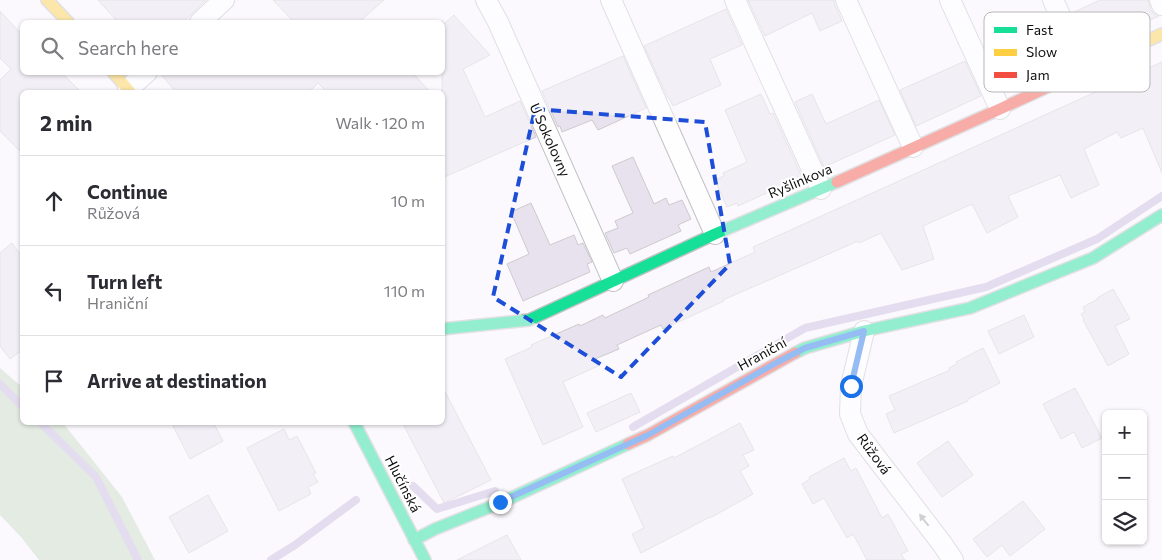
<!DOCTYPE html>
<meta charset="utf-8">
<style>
body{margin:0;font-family:Commissioner,sans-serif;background:#f7f7f7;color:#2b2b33}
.controls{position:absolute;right:15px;bottom:15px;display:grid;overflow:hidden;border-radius:8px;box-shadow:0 1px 4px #0004}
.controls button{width:45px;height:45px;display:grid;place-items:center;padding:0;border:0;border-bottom:1px solid #e1e1e2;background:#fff;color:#2b2b33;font:25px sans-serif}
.stop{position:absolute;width:15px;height:15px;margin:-11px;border:4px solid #1a73e8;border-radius:50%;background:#fff}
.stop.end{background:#1a73e8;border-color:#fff;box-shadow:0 1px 5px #0008}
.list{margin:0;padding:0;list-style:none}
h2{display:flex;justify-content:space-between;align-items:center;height:65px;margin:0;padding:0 20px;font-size:21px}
h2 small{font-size:16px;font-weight:400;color:#7c7c81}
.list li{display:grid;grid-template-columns:32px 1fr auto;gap:15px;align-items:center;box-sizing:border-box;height:90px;padding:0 20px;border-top:1px solid #e1e1e2}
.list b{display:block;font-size:19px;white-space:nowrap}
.list p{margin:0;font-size:16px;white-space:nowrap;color:#7c7c81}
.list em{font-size:16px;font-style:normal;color:#7c7c81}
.icon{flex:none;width:28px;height:28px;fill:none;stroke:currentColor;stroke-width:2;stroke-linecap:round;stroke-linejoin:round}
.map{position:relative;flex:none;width:1162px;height:560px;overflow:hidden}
.search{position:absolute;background:#fff;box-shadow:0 1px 4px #0004;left:20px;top:20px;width:425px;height:55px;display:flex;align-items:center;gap:12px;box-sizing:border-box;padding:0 18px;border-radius:8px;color:#7c7c81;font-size:19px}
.panel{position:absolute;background:#fff;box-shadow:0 1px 4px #0004;left:20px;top:90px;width:425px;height:335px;border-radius:8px}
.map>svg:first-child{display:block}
.forest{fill:#c6d9c2}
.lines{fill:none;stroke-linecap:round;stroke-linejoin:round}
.stream{stroke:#c8bade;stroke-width:8}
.building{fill:#e7e2ee;stroke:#cdcbce}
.street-casing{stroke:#c1c0c3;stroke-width:22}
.fast-casing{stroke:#c1c0c3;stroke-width:14}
.slow-casing{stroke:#c1c0c3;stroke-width:14}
.jam-casing{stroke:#c1c0c3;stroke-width:14}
.street{stroke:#fefeff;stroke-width:20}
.fast{stroke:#16e098;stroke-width:11}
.slow{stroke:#ffcf43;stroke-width:11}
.jam{stroke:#f24e42;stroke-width:11}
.oneway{fill:#9e9e9f}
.route{stroke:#1a73e8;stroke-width:6}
.marked{fill:none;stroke:#1d4ed8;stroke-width:4;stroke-dasharray:10 6;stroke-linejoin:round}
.labels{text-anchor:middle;stroke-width:4;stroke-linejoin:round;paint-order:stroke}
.street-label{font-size:14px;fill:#0e0e0f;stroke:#fff}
.key{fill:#fff;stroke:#b7b7b7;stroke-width:1}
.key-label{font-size:14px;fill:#0e0e0f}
</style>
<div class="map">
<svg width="1162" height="560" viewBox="0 0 1162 560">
<rect width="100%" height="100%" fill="#fbf9fd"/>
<!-- forest -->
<path class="forest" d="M0 368 22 387V422L63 423 122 497 155 560H39L21 537 0 515Z"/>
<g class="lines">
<!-- stream -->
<g class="stream">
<path d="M0 384 22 406"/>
<path d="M40 422 96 477 138 560"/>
<path d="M633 427 805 328 986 287 1097 239 1162 196"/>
<path d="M413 486 437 509 495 491"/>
<path d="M271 560 295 545 356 500"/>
</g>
</g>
<!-- building -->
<g class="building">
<path d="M98 0H206L183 22H118Z"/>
<path d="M273 0H384L359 22H294Z"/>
<path d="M748 0H834V3L842 21 820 31 812 13 765 36Z"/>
<path d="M1100 0H1148L1151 10 1154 14 1159 16 1088 48 1072 13Z"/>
<path d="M726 9 742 45 710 59 721 85 673 106 669 98H668L644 46Z"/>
<path d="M0 11 22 35V72H61L81 92H22V153L0 131V80L11 69 0 58Z"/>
<path d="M454 15 490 55 463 69 485 117 520 101 536 137 442 178V21L444 24Z"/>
<path d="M623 56 646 108 598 130 592 120 562 132 560 126 558 127 542 91Z"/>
<path d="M965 61 981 96 916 126 900 90Z"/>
<path d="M1162 62V173L1143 128 1121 138 1117 132 1084 149 1099 185 1071 198 1060 175 1008 196 1018 217 987 233 972 204 923 226 934 259 902 270 881 233 859 243 858 241 806 264 748 289 723 300 724 301 663 329 661 325 617 345 619 349 595 359 598 366 563 382 583 427 543 445 505 359 532 347 531 345 579 324 580 326 603 315 605 318 649 297 648 295 709 267 711 272 755 252 753 247Z"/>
<path d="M159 72H412L430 92H327L318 83 309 92H176Z"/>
<path d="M761 94 770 114 773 113 802 177 738 206 737 203 727 207 715 180 724 176 723 173 747 162 725 110Z"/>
<path d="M812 94 826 124 879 100 895 135 824 167 795 102Z"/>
<path d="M633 157 654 204 666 198 669 205 682 200 691 219 678 225 681 231 630 254 627 248 614 253 605 233 618 228 615 221 633 213 612 166Z"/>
<path d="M531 203 550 245 574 235 578 245 583 243 592 262 587 264 590 272 523 301 507 264 529 254 511 212Z"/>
<path d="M12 243 22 257V350L10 359 0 346V253Z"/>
<path d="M1113 289 1130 319 1115 326 1129 354 1108 366 1083 320 1084 319 1081 314 1085 312 1083 307 1098 299 1097 298Z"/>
<path d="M1024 315 1034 337 999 354 988 331Z"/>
<path d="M983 348 1000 383 968 399V401L894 433 886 414 895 410 889 396 950 370 949 368 957 364 956 362Z"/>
<path d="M442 386 491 480 444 503 402 422H442Z"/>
<path d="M1075 388 1102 438 1082 448 1074 432 1061 439 1043 404Z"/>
<path d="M631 393 640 412 596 432 587 413Z"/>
<path d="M171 422H213L223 441 190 459Z"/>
<path d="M740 423 754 450 743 455 749 466 740 471 753 494 710 518V517L641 553 632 534 644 528 622 479 673 456 674 458Z"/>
<path d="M284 429 289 440 297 436 316 473 313 474 318 482 308 487 311 494 279 511 247 448Z"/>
<path d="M948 441 973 475 942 497 917 463Z"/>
<path d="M844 458 851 471 856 468 882 518 888 514 908 551 901 554 905 560H867L853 534 847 538 824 498 813 504 802 484 810 479 809 477Z"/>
<path d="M208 495 228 531 189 553 169 517Z"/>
<path d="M1023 501 1045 529 1010 556 1002 545 987 557 973 539Z"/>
<path d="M507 535 521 560H457Z"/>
</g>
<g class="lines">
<!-- street casing -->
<g class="street-casing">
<g id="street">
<path d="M486 0 498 22 613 281"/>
<path d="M611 0 715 234"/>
<path d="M735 0 821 189"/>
<path d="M846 0 913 147"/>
<path d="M950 0 1000 109"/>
<path d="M1053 0 1085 70"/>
<path d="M1160 0 1162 5"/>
<path d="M200 22 224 0"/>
<path d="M128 89 147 72"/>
<path d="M864 331 851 386 850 414 858 434 943 545 953 560"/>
</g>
</g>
<!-- fast casing -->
<g class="fast-casing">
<g id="fast">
<path d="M442 329 529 320 715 234 837 182"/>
<path d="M795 353 805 348 864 331 970 308 1093 258 1162 215"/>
<path d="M354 422 425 560"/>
<path d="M414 540 435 529 500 503 628 444"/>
</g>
</g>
<!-- slow casing -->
<g class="slow-casing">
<g id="slow">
<path d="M47 0 68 22"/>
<path d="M1095 65 1162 34"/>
<path d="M113 72 130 92"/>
</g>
</g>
<!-- jam casing -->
<g class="jam-casing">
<g id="jam">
<path d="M837 182 1000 109 1095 65"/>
<path d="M628 444 648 435 795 353"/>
</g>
</g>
<!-- street -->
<use href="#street" class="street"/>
<!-- fast -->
<use href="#fast" class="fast"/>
<!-- slow -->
<use href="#slow" class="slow"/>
<!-- jam -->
<use href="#jam" class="jam"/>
</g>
<!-- one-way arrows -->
<defs><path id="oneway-solid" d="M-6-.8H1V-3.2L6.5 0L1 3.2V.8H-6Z" transform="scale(1.25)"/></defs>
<use class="oneway" href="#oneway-solid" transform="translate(924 520) rotate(-128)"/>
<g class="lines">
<!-- route -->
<path class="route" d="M500 502 648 435 776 363 805 348 864 331 851 386"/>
</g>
<!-- marked area -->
<path d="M0 0H1162V560H0ZM535 109 705 122 730 264 621 377 493 297Z" fill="#fbf9fd" fill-opacity=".55" fill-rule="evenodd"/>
<path class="marked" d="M535 109 705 122 730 264 621 377 493 297Z"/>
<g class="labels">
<!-- street labels -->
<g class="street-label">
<text transform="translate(550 140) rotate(66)" y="5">U Sokolovny</text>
<text transform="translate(800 181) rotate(-23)" y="5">Ryšlinkova</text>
<text transform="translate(762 354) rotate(-29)" y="5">Hraniční</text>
<text transform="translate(874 454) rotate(54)" y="5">Růžová</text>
<text transform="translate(403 484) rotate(63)" y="5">Hlučínská</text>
</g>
</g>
<!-- legend -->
<rect x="984" y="12" width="166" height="80" rx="8" class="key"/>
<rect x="994" y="27" width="23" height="6" fill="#16e098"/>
<rect x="994" y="49" width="23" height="7" fill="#ffcf43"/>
<rect x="994" y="72" width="23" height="6" fill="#f24e42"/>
<g class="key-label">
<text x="1026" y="35">Fast</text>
<text x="1026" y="57">Slow</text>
<text x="1026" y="80">Jam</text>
</g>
</svg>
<div class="controls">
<button>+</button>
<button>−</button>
<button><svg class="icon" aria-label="layers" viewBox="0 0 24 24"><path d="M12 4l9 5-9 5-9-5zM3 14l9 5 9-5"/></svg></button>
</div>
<div class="stop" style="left:851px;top:386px"></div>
<div class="stop end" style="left:500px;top:502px"></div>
<div class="search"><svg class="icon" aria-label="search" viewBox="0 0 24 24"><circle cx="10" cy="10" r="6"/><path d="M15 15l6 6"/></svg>Search here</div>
<section class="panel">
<h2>2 min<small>Walk · 120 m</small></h2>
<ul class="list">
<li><svg class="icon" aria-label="ahead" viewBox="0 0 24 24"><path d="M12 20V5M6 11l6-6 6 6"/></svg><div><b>Continue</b><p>Růžová</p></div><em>10 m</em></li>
<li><svg class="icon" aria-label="left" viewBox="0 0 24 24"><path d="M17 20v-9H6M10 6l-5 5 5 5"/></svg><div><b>Turn left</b><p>Hraniční</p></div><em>110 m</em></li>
<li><svg class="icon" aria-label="arrive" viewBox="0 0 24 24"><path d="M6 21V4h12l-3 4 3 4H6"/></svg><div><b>Arrive at destination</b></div></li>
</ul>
</section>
</div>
